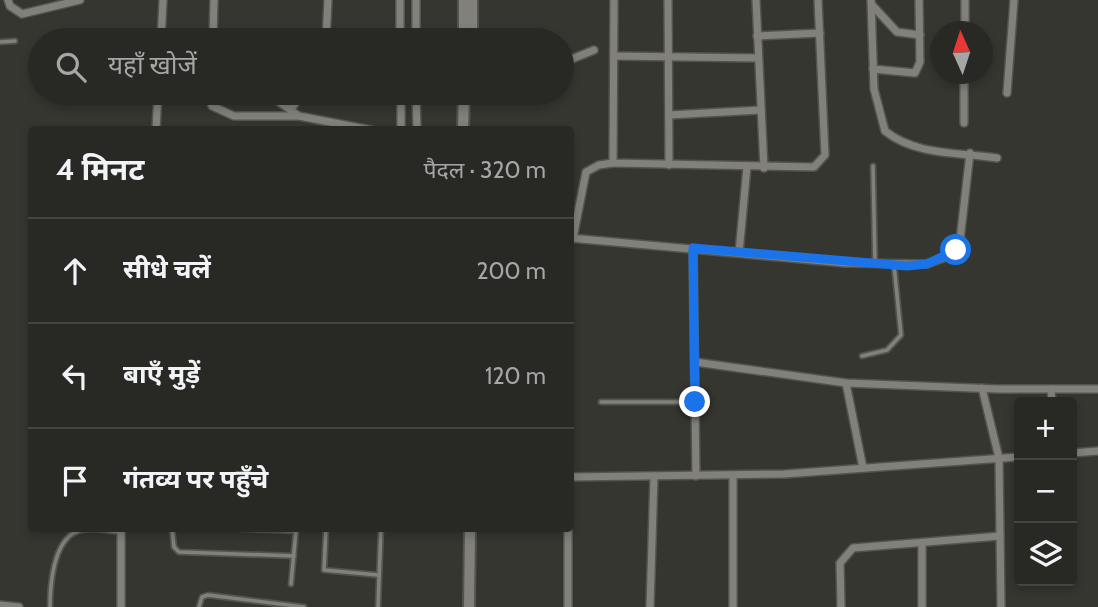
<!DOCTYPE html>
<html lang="hi">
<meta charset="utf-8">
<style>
body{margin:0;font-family:Cabin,"Noto Sans Devanagari",sans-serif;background:#30302c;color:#f1f3f6}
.controls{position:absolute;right:21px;bottom:21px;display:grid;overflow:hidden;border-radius:7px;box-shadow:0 4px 10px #0003}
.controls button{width:63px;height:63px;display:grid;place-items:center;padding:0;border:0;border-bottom:2px solid #444441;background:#282824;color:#f1f3f6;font:35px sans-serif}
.compass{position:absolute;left:930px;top:21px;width:63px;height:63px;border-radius:50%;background:#282824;box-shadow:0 4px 10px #0003;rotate:357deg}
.stop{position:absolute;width:21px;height:21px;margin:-16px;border:5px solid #1a73e8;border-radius:50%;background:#fff}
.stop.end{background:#1a73e8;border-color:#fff;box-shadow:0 2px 7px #0008}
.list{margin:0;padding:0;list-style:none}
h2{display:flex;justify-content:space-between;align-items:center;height:91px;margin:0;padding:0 28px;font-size:30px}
h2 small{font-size:23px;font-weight:400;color:#a5a6a6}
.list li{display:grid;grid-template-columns:46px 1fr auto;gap:21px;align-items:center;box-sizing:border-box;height:105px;padding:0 28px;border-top:2px solid #444441}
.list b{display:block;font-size:26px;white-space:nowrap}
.list em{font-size:23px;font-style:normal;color:#a5a6a6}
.icon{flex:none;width:38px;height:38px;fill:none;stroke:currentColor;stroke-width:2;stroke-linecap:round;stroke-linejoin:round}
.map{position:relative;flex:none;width:1098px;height:607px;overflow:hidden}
.search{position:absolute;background:#282824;box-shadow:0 4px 10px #0003;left:28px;top:28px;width:546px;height:77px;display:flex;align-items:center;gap:18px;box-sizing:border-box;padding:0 24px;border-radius:38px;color:#a5a6a6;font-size:26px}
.panel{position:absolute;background:#282824;box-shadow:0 4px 10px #0003;left:28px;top:126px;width:546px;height:406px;border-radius:7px}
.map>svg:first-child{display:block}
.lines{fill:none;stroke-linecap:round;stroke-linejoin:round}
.service-casing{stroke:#54544f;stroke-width:7}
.minor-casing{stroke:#54544f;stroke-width:10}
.secondary-casing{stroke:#54544f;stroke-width:14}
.service{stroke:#81807a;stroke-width:3.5}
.minor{stroke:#81807a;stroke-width:7}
.secondary{stroke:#81807a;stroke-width:10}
.route{stroke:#1a73e8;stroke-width:9}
</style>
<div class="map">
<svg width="1098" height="607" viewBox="0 0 1098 607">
<rect width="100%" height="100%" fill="#363630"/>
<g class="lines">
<!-- service casing -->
<g class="service-casing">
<g id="service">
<path d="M0 42 15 41"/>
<path d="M873 166 875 262"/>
<path d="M862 356 887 350 901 335 894 265"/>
<path d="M601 402H694"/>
<path d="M172 528 174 547 179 552 294 556"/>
<path d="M226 528 296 531"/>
<path d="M326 528 324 570 378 575"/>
<path d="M291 584 296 530"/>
<path d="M50 607C50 586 53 542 76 532 89 526 107 531 120 532"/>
<path d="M199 607 202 597 208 595 304 607"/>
<path d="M378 607 381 528"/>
</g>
</g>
<!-- minor casing -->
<g class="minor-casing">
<g id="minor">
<path d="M8 0 10 6 22 14 80 0"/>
<path d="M400 0V40"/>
<path d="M416 0V40"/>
<path d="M614 0 613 163 814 167 825 155 818 0"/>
<path d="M668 0 669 165"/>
<path d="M756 0 764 168"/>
<path d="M871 0 874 89 885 131C916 156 960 152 997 158"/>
<path d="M872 5 897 32 920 35"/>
<path d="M965 32V0"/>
<path d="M757 36 820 33"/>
<path d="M161 40 163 0"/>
<path d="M213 40 214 0"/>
<path d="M326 40 328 0"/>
<path d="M614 56 758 58"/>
<path d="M562 63 594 50"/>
<path d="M873 69 915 73 920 62 919 0"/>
<path d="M964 74V123"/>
<path d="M208 93 212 106 234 116H299L371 130"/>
<path d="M266 93 299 116"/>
<path d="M401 93V130"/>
<path d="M416 93 417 130"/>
<path d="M1007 93 1014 0"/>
<path d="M291 109 303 93"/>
<path d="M669 115 761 110"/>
<path d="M156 130 158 93"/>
<path d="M570 238 845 263 927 264 951 255 960 240 970 153"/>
<path d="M573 238 586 172 599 165 613 163"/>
<path d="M693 248 696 476"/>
<path d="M739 253 747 167"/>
<path d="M695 362 846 383 998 389H1098"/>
<path d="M846 383 863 468"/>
<path d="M982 388 999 458 1001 607"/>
<path d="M1051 389 1052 402"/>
<path d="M1072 453 1098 451"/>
<path d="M570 477 784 474 1019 457"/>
<path d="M568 528V607"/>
<path d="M922 543V607"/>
<path d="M0 605 19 607"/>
<path d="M121 607V528"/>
<path d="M650 607 654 476"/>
<path d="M733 607V476"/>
<path d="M841 607 840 563 853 548 1000 536"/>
</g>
</g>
<!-- secondary casing -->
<g class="secondary-casing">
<g id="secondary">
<path d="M464 40V0"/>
<path d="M472 40V0"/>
<path d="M463 130 464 93"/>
<path d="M469 607 470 528"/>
</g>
</g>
<!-- service -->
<use href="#service" class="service"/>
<!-- minor -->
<use href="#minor" class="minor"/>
<!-- secondary -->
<use href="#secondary" class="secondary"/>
</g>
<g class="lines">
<!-- route -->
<path class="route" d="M695 402 693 248 907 266 927 264 956 250"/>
</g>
</svg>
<div class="controls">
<button>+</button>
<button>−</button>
<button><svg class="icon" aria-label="layers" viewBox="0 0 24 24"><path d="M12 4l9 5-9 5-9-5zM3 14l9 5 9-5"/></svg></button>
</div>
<svg class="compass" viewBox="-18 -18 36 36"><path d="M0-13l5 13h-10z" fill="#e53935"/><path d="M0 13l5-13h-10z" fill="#a5a6a6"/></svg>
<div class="stop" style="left:956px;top:250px"></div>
<div class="stop end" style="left:695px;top:402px"></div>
<div class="search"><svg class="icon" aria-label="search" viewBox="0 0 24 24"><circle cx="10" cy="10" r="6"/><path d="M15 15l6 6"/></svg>यहाँ खोजें</div>
<section class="panel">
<h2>4 मिनट<small>पैदल · 320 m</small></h2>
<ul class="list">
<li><svg class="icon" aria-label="ahead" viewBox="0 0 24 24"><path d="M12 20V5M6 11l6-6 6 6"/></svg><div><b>सीधे चलें</b></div><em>200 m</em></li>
<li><svg class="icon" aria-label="left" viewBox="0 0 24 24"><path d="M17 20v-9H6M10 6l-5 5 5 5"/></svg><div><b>बाएँ मुड़ें</b></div><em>120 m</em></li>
<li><svg class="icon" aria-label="arrive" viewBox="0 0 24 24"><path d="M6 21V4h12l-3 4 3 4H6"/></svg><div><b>गंतव्य पर पहुँचे</b></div></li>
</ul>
</section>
</div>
